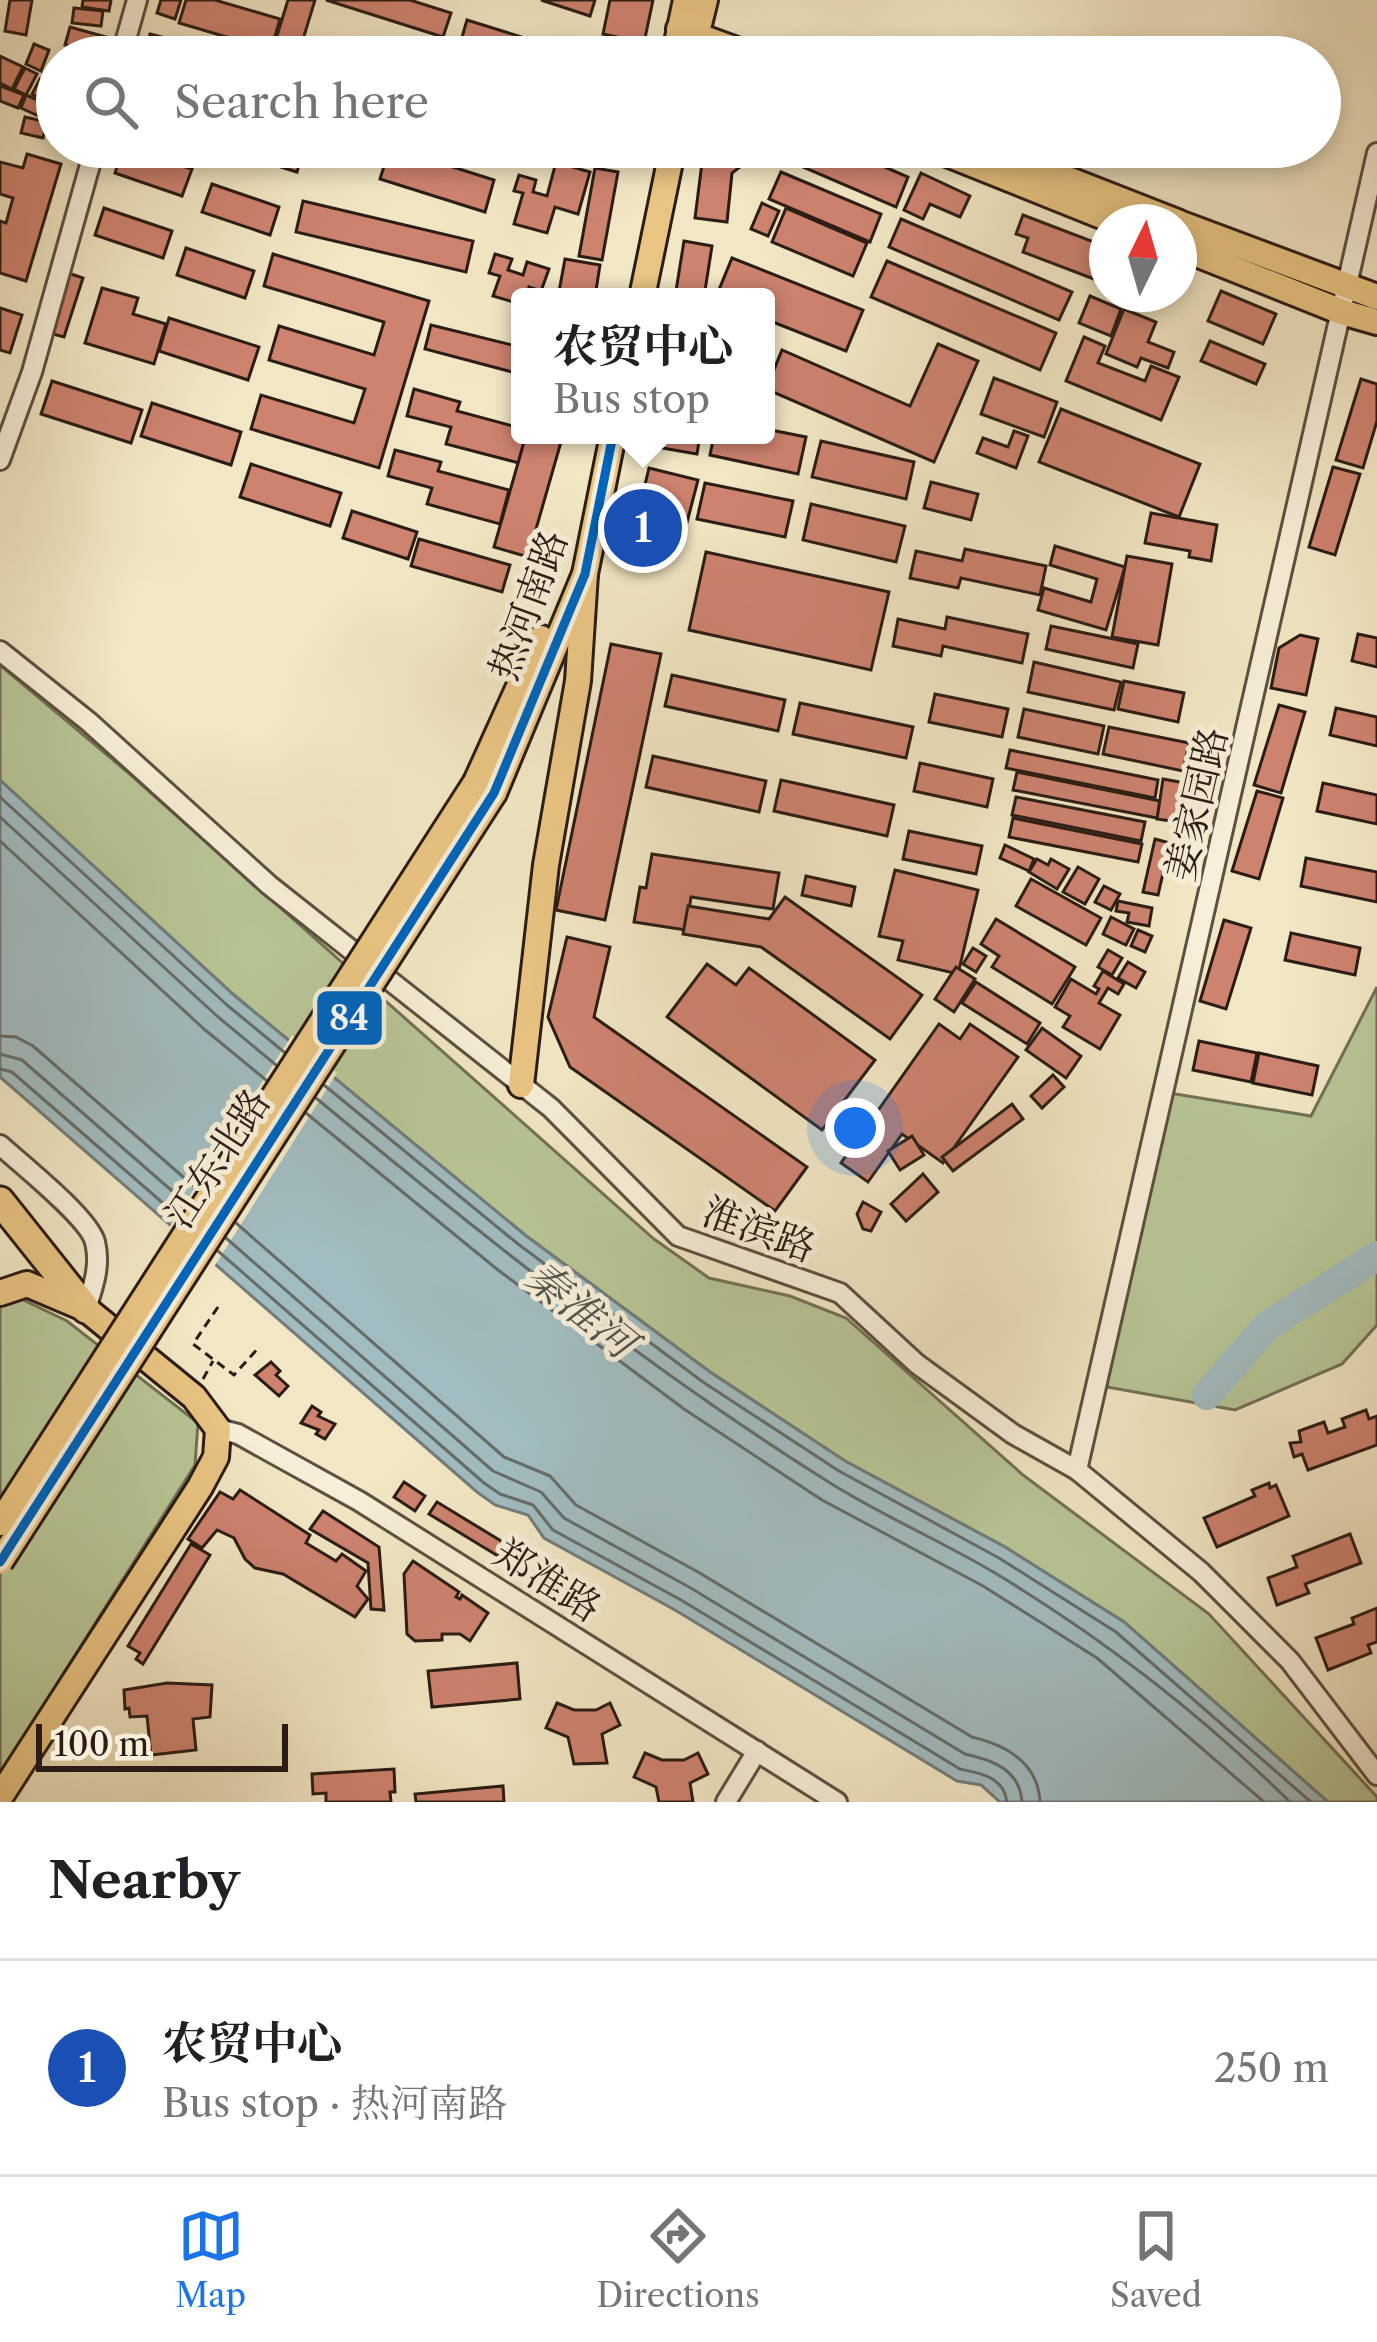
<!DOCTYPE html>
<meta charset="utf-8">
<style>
body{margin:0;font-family:"Libre Caslon Text","Noto Serif SC",serif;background:#f6f6f6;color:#202124}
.compass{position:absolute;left:1089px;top:204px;width:108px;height:108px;border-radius:50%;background:#fff;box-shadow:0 6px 18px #0003;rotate:5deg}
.scale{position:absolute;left:36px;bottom:30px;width:252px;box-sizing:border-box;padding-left:12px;border:6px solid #2b1c15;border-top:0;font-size:33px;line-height:42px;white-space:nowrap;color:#2b1c15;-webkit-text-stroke:9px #f7efd9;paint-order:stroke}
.you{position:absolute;left:855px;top:1128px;width:42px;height:42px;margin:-30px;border:9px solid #fff;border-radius:50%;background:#1a73e8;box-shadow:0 0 0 18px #1a73e833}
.badge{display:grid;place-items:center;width:78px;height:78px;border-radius:50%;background:#1a73e8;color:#fff;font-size:39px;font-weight:700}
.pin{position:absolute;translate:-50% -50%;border:6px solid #fff;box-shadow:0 3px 12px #0006}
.popup{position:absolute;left:511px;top:288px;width:264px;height:156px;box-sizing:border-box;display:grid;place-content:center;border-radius:12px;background:#fff;filter:drop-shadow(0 3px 9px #0005);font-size:39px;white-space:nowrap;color:#757577}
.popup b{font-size:45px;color:#202124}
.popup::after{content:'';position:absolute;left:50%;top:100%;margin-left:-24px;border:24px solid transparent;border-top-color:#fff}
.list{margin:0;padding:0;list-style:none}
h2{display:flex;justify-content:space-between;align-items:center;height:156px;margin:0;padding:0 48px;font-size:51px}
h2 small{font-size:39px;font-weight:400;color:#757577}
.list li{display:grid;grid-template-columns:78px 1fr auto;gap:36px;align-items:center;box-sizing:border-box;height:216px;padding:0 48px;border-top:3px solid #e0e0e0}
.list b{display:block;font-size:45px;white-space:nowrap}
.list p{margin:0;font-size:39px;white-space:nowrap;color:#757577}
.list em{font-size:39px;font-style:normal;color:#757577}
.icon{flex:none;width:66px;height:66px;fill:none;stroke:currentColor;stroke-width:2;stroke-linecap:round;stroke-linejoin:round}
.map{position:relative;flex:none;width:1377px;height:1802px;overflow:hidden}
.search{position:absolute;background:#fff;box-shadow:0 6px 18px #0003;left:36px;right:36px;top:36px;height:132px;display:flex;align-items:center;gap:30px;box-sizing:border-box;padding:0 42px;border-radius:66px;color:#757577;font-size:45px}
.sheet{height:372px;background:#fff}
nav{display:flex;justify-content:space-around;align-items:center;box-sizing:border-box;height:168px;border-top:3px solid #e0e0e0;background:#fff;font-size:33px;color:#757577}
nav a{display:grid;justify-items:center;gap:6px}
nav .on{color:#1a73e8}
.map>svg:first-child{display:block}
.green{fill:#b8c696;stroke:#727156;stroke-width:3}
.water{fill:#a1bcc0;stroke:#727c7c;stroke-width:3}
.pier{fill:#f2e7c4}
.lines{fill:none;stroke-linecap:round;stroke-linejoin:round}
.shore{stroke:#666c6a;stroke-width:3}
.river{stroke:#a1bcc0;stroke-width:30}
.building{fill:#ce836f;stroke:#2b1c15;stroke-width:3}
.minor-casing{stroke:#5d4f41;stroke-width:24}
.major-casing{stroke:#2b1c15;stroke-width:30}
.highway-casing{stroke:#2b1c15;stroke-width:33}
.path{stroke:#2b1c15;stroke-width:3;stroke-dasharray:9 6;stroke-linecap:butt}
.minor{stroke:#f7efd9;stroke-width:18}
.major{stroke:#e9c482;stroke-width:24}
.highway{stroke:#e9c482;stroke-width:27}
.major-bridge-casing{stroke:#2b1c15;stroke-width:30;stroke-linecap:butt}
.major-bridge{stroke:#e9c482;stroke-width:24}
.bus-1-casing{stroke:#f7efd9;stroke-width:18}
.bus-1{stroke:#0065bd;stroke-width:9}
.labels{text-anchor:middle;stroke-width:10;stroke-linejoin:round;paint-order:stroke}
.street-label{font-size:39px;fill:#2b1c15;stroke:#f7efd9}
.water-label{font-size:42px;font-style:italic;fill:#545451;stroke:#f7efd9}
.line-badge{stroke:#f7efd9;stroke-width:4.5}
.badge-label{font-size:33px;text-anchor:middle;font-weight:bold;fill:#fff}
</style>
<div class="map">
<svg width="1377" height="1802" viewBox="0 0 1377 1802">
<rect width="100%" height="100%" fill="#f2e7c4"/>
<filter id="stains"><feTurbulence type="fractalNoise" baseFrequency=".00167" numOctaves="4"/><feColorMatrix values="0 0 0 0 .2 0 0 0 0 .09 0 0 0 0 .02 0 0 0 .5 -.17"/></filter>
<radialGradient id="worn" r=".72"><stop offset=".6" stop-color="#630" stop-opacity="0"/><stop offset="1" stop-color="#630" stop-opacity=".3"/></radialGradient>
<!-- green -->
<g class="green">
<path d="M0 665 125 770 654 1239 709 1278 790 1296 846 1318 1023 1475 1209 1614 1377 1797V1802H1328L1124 1622 1005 1547 845 1461 710 1372 525 1235 235 996 0 780Z"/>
<path d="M1377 987V1325L1342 1364 1235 1410 1096 1385 1163 1092 1311 1116Z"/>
<path d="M15 1296 67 1321 198 1423 195 1465 0 1774V1306Z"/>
</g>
<!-- water -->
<path class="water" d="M0 780 235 996 525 1235 710 1372 845 1461 1005 1547 1124 1622 1328 1802H1000L981 1785 957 1781 675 1610 544 1538 528 1515 495 1505 477 1492 0 1077Z"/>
<!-- pier -->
<path class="pier" d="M292 1035 337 1073 212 1270 167 1231Z"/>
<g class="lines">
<!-- shore -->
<g class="shore">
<path d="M0 797 227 1005 284 1052"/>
<path d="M0 817 217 1016 276 1065"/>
<path d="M0 841 204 1029 266 1080"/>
<path d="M0 1036 16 1037 33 1046 197 1189"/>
<path d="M0 1054 22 1060 187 1204"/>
<path d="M0 1069 12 1072 179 1217"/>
<path d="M324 1085 518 1244 703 1382 839 1471 999 1558 1116 1632 1311 1802"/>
<path d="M316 1098C480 1234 646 1367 827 1481 880 1515 940 1540 995 1573 1101 1637 1201 1714 1290 1802"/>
<path d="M306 1113 498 1270 684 1409 822 1500 983 1586 1097 1658 1264 1802"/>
<path d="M236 1223 504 1457 550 1476 576 1505 698 1572 972 1737C1006 1745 1038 1763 1040 1802"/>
<path d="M226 1238 493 1471 541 1492 564 1518 689 1587 965 1754C993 1760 1020 1770 1022 1802"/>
<path d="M218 1251 484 1483 500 1494 533 1505 553 1530 681 1600 960 1769C980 1773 1004 1777 1007 1802"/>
</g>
<!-- river -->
<path class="river" d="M1207 1395 1267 1326 1377 1256"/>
</g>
<!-- building -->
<g class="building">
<path d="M10 0H32L26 35 5 31Z"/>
<path d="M83 0H111L109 11 82 7Z"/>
<path d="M161 0H181L175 19 157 13Z"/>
<path d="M186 0H215L280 19 271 50 179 23Z"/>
<path d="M288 0H315L301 46 276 39Z"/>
<path d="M326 0H410L451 13 443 37Z"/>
<path d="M541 0H595L590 16Z"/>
<path d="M610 0H653L644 43 603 34Z"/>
<path d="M74 8 103 11 101 26 72 23Z"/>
<path d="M467 20 586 57H501L460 44Z"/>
<path d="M70 27 117 40 112 57 65 45Z"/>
<path d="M150 34 239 57H144Z"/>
<path d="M314 40 367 57H309Z"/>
<path d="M34 44 49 50 41 71 26 64Z"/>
<path d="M0 56 23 67 12 89 0 83Z"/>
<path d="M25 68 37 74 26 95 14 89Z"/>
<path d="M40 79 57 87V107L32 94Z"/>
<path d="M0 86 24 95 18 108 0 101Z"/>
<path d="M26 95 49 105 43 118 21 108Z"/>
<path d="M25 117 47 122 43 138 21 133Z"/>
<path d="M123 147 192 169 182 196 115 173Z"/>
<path d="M216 147H304L297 172Z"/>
<path d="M390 147 494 180 485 212 380 179Z"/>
<path d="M704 147H766L732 173 727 222 695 218Z"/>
<path d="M795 147H839L908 177 896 207 789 161Z"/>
<path d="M27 154 61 164 26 281 0 273V221L6 223 13 198 0 194V162L23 168Z"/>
<path d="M556 162 590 172 578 214 555 207 547 233 514 224 523 193 514 191 519 175 536 180 533 192 547 196Z"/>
<path d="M595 168 618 172 602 260 579 256Z"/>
<path d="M781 172 881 214 870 242 769 199Z"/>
<path d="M921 173 970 196 960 217 930 204 923 219 904 210Z"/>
<path d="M212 184 279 207 270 235 202 212Z"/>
<path d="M303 201 473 241 466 272 296 232Z"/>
<path d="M762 203 779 211 768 236 751 229Z"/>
<path d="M104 208 172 231 163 258 95 235Z"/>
<path d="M786 208 867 243 853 276 772 242Z"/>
<path d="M1023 215 1107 247V284L1023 252 1028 238 1016 234Z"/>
<path d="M901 219 1072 292 1059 320 889 247Z"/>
<path d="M684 241 712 246 704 297H675Z"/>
<path d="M186 248 254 271 245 298 177 275Z"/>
<path d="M273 254 429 301 379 468 251 429 261 395 354 423 365 389 269 360 279 326 374 355 384 322 264 286Z"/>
<path d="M495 254 512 259 508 270 523 275 527 262 549 269 541 291 529 287 526 297H520V304L493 296 500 276 489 273Z"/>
<path d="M732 258 863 310 846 351 768 320 766 326V297H716Z"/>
<path d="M565 259 600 265 595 297H558Z"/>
<path d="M887 261 1056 333 1040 370 871 297Z"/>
<path d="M68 273 83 278 64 337 49 333Z"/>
<path d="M102 288 138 298 133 314 166 324 154 364 85 343Z"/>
<path d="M1221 291 1276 314 1263 344 1208 321Z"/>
<path d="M1090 296 1121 309 1111 336 1079 323Z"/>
<path d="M0 308 22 315 10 353 0 350Z"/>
<path d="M1124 309 1156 322 1148 342 1174 352 1168 368 1141 358 1137 367 1106 354Z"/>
<path d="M169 318 259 347 248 380 159 351Z"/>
<path d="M431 325 520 347V374L425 349Z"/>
<path d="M1084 337 1105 346 1098 363 1145 381 1151 366 1179 377 1161 420 1066 381Z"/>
<path d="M1210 341 1265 364 1256 384 1201 361Z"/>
<path d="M938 344 978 361 934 462 766 389 782 350 910 406Z"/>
<path d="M994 378 1057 402 1044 437 981 414Z"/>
<path d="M1361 379 1377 384V421L1363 468 1336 460Z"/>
<path d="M52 381 142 410 131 443 41 414Z"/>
<path d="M414 389 460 402 457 411 520 428V435H526L519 463 446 444 451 427 407 416Z"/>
<path d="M152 403 241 432 231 465 141 436Z"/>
<path d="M1061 409 1200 464 1179 517 1039 462Z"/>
<path d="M766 429 806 437 798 474 710 455 714 435H766Z"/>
<path d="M1014 431 1028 436 1016 468 977 453 983 438 1008 447Z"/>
<path d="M526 435H563L528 557 494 547Z"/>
<path d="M647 435H700L697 454 645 445Z"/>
<path d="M821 441 914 462 906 499 812 477Z"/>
<path d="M395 450 441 462 438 471 509 490 500 524 427 504 432 488 388 476Z"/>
<path d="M251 464 341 493 330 526 240 497Z"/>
<path d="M1333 467 1360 474 1335 555 1309 547Z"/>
<path d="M649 468 698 480 685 530 663 524 669 499 643 493Z"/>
<path d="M931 482 978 494 971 520 924 508Z"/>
<path d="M705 483 793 501 785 537 697 519Z"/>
<path d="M811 504 905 526 896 562 803 540Z"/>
<path d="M352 511 417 532 408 559 343 538Z"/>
<path d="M1151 513 1217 525 1211 561 1189 557 1190 551 1145 543Z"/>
<path d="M419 539 510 565 502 592 411 566Z"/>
<path d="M1055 546 1125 567 1106 630 1038 610 1044 588 1091 602 1097 579 1050 565Z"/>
<path d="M965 549 1046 566 1040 595 961 578 958 588 910 578 916 551 962 561Z"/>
<path d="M706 552 889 592 871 670 689 630Z"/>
<path d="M1127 556 1172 564 1158 645 1112 637Z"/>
<path d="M947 617 1028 634 1022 663 943 646 941 656 893 646 898 619 945 629Z"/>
<path d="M1051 626 1138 644 1133 668 1046 649Z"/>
<path d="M1358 634 1377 638V667L1352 661Z"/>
<path d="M1300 635 1318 639 1306 695 1271 688 1279 648Z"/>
<path d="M611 644 661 654 605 920 556 910Z"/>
<path d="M1034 662 1121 682 1114 710 1028 692Z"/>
<path d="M672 675 785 700 778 731 665 706Z"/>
<path d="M1124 681 1184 693 1178 722 1118 709Z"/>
<path d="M935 694 1008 709 1002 737 929 722Z"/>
<path d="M800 703 913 727 906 758 793 734Z"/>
<path d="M1279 705 1305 712 1281 793 1254 785Z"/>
<path d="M1336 708 1377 717V746L1330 735Z"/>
<path d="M1024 709 1104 726 1098 754 1018 737Z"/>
<path d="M1109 727 1189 743 1183 771 1103 754Z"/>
<path d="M1010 750 1158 780 1155 798 1006 768Z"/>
<path d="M653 756 766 781 759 812 646 787Z"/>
<path d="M920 763 993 779 987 807 914 791Z"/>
<path d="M1017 772 1165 802 1162 819 1013 790Z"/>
<path d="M1163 779 1185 783 1178 822 1157 819Z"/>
<path d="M781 780 894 805 887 836 774 811Z"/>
<path d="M1323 783 1377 795V824L1317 811Z"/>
<path d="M1257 791 1283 798 1259 879 1232 871Z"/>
<path d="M1016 797 1145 822 1141 841 1012 815Z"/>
<path d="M1013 818 1142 844 1138 862 1009 837Z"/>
<path d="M909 831 982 846 976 874 903 859Z"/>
<path d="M1155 839 1170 843 1158 895 1143 892Z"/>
<path d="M1005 845 1034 859 1029 871 1000 858Z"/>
<path d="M652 854 779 873 773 909 691 897 686 930 634 922 640 887 646 888Z"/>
<path d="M1306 858 1377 872V902L1301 886Z"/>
<path d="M1037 859 1048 865 1051 859 1069 869 1057 889 1029 872Z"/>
<path d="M1078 867 1099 879 1085 904 1063 892Z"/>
<path d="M895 870 978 890 958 974 898 960 903 941 879 936Z"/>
<path d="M806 876 855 887 851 906 802 895Z"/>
<path d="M1031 879 1101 918 1086 945 1016 906Z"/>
<path d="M1104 886 1120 894 1111 910 1095 902Z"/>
<path d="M785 897 922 995 890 1039 761 947 683 934 688 906 769 919Z"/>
<path d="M1118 901 1152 908 1149 926 1127 922 1129 913 1116 911Z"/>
<path d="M1111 917 1134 929 1126 945 1103 934Z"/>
<path d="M996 919 1075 967 1052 1004 992 967 999 956 981 944Z"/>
<path d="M1224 920 1251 928 1226 1009 1200 1001Z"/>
<path d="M1138 930 1152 936 1145 952 1131 946Z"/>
<path d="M1291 933 1360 948 1355 975 1285 960Z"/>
<path d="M567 937 610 947 594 1017 807 1167 775 1211 570 1067 548 1017Z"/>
<path d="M973 948 986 956 976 972 963 964Z"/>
<path d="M1108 950 1122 958 1112 975 1098 967Z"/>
<path d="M1128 962 1145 972 1136 988 1118 978Z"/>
<path d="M707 964 736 985 749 968 875 1060 822 1130 667 1017Z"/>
<path d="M956 967 975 979 954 1012 935 999Z"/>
<path d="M1103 971 1124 984 1118 994 1108 988 1099 1003 1120 1015 1100 1049 1063 1027 1070 1016 1055 1007 1071 979 1096 994 1099 989 1094 986Z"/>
<path d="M976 982 1040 1023 1027 1044 962 1003Z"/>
<path d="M939 1024 960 1039 970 1024 1018 1057 943 1163 902 1134 868 1182 841 1163Z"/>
<path d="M1042 1028 1081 1056 1066 1078 1026 1050Z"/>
<path d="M1199 1041 1257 1053 1251 1082 1193 1070Z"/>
<path d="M1259 1053 1318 1066 1312 1095 1253 1083Z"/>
<path d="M1053 1075 1064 1087 1042 1108 1031 1096Z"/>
<path d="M1012 1104 1023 1119 953 1171 942 1157Z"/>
<path d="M912 1136 924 1155 900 1170 888 1151Z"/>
<path d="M923 1174 938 1192 906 1221 891 1204Z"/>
<path d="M863 1202 881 1212 871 1231 863 1229 857 1214Z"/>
<path d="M271 1362 280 1371 276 1375 288 1386 279 1396 255 1375Z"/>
<path d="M312 1406 321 1412 318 1416 335 1424 325 1439 316 1434 319 1430 301 1423Z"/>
<path d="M1366 1410 1369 1419 1377 1416V1445L1308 1470 1302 1454 1294 1457 1290 1443 1301 1442 1299 1431 1324 1422 1328 1433 1345 1427 1342 1419Z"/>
<path d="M404 1482 425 1496 415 1511 394 1497Z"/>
<path d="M1269 1483 1270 1488 1276 1485 1289 1516 1217 1547 1204 1518 1255 1496 1252 1490Z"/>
<path d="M240 1490 310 1535 306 1543 336 1561 342 1554 366 1571 357 1586 368 1599 355 1617 283 1574 255 1568 245 1559 234 1538 217 1530 202 1548 188 1539 220 1492 233 1499Z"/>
<path d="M437 1502 506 1544 498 1556 429 1514Z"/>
<path d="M323 1511 379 1547 384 1610 371 1609 368 1563 310 1529Z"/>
<path d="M1350 1534 1361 1563 1305 1584 1309 1593 1277 1605 1268 1578 1297 1567 1293 1556Z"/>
<path d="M191 1544 210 1555 143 1664 136 1659 140 1653 128 1646Z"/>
<path d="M413 1561 459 1592 456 1597 460 1599 462 1595 488 1613 470 1641 460 1634H442V1640L415 1641 407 1634 404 1574Z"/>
<path d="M1377 1608V1642L1368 1645 1371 1653 1328 1670 1316 1638 1354 1624 1352 1618Z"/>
<path d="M517 1663 520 1699 432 1707 428 1671Z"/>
<path d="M167 1683 212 1685 210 1717 193 1719 196 1750 151 1755 147 1716 130 1717 129 1708 125 1709 124 1690Z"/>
<path d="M557 1703 574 1710H596L610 1703 620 1725 602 1734 607 1763 574 1764 568 1737 546 1728Z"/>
<path d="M645 1753 662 1760H684L698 1753 708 1774 690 1783 693 1802H659L656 1787 634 1777Z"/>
<path d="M394 1769 395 1792H390L391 1802H326V1793L313 1794 312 1774Z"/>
<path d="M503 1786 504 1802H416L415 1794Z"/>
</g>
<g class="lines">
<!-- minor casing -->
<g class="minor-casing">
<g id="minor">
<path d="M121 57 137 0"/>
<path d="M0 460 32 372 95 147"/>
<path d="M0 651 89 722 269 885 551 1108 678 1236 840 1293 917 1364 1013 1434 1077 1470 1201 1572 1290 1661 1377 1775"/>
<path d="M0 1145C21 1164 89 1218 95 1242 101 1266 93 1287 86 1309"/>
<path d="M218 1429 238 1434 359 1501 837 1802"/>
<path d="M1077 1470 1377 153"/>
<path d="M726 1802 757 1751"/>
</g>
</g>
<!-- major casing -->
<g class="major-casing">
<g id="major">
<path d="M679 29 756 57"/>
<path d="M674 57 686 0"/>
<path d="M691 57 705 0"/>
<path d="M930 147 1117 222"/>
<path d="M986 147 1177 222"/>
<path d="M1179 223 1377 297"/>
<path d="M1179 247 1342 312 1377 322"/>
<path d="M642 297 673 147"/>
<path d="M476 782 541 638"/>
<path d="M494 793 585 574 613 435"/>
<path d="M521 1085 546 865 578 681 585 574"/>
<path d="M0 1293 27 1284 86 1309 194 1397 218 1429 216 1457 200 1487 0 1797"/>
</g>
</g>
<!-- highway casing -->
<g class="highway-casing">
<path id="highway" d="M0 1201 86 1309"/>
</g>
<!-- path -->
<g class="path">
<path d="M218 1307 193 1344 234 1375 260 1346"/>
<path d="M203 1379 213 1361"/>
</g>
<!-- minor -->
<use href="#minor" class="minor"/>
<!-- major -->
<use href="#major" class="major"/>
<!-- highway -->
<use href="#highway" class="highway"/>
<!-- major-bridge casing -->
<g class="major-bridge-casing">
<g id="major-bridge">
<path d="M0 1523 476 782"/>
<path d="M0 1562 494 793"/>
</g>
</g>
<!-- major-bridge -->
<use href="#major-bridge" class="major-bridge"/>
<!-- bus-1 casing -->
<g class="bus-1-casing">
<path id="bus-1" d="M0 1562 494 793 585 574 613 435"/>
</g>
<!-- bus-1 -->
<use href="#bus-1" class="bus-1"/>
</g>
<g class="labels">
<!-- street labels -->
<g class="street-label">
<text transform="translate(528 605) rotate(-70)" y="14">热河南路</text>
<text transform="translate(1196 804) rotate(-77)" y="14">姜家园路</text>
<text transform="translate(217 1158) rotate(-57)" y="14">江东北路</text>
<text transform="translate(759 1229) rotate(20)" y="14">淮滨路</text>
<text transform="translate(548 1580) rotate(32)" y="14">郑淮路</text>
</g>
<!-- water labels -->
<g class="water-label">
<text transform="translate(581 1309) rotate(39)" y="15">秦淮河</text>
</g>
</g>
<rect class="line-badge" x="315" y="989" width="69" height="58" rx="12" fill="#0065bd"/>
<g class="badge-label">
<text x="349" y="1030">84</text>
</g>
<rect width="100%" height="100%" filter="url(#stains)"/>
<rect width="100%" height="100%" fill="url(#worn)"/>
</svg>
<svg class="compass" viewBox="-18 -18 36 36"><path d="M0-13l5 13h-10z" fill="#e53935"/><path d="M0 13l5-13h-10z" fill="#757577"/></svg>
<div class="scale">100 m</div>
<div class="you"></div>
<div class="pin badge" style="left:643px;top:528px;background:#1a4fb4">1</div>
<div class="popup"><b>农贸中心</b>Bus stop</div>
<div class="search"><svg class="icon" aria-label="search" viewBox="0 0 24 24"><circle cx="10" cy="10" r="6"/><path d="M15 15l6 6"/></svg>Search here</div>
</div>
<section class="sheet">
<h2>Nearby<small></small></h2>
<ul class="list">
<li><span class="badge" style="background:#1a4fb4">1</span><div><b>农贸中心</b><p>Bus stop · 热河南路</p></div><em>250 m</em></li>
</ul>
</section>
<nav>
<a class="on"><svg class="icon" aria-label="map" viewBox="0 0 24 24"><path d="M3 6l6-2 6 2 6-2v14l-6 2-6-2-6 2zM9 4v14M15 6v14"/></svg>Map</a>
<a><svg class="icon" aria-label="directions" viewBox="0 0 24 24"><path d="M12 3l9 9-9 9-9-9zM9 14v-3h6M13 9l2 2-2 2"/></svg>Directions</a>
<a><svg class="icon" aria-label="saved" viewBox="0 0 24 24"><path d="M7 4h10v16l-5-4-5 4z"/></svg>Saved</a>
</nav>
